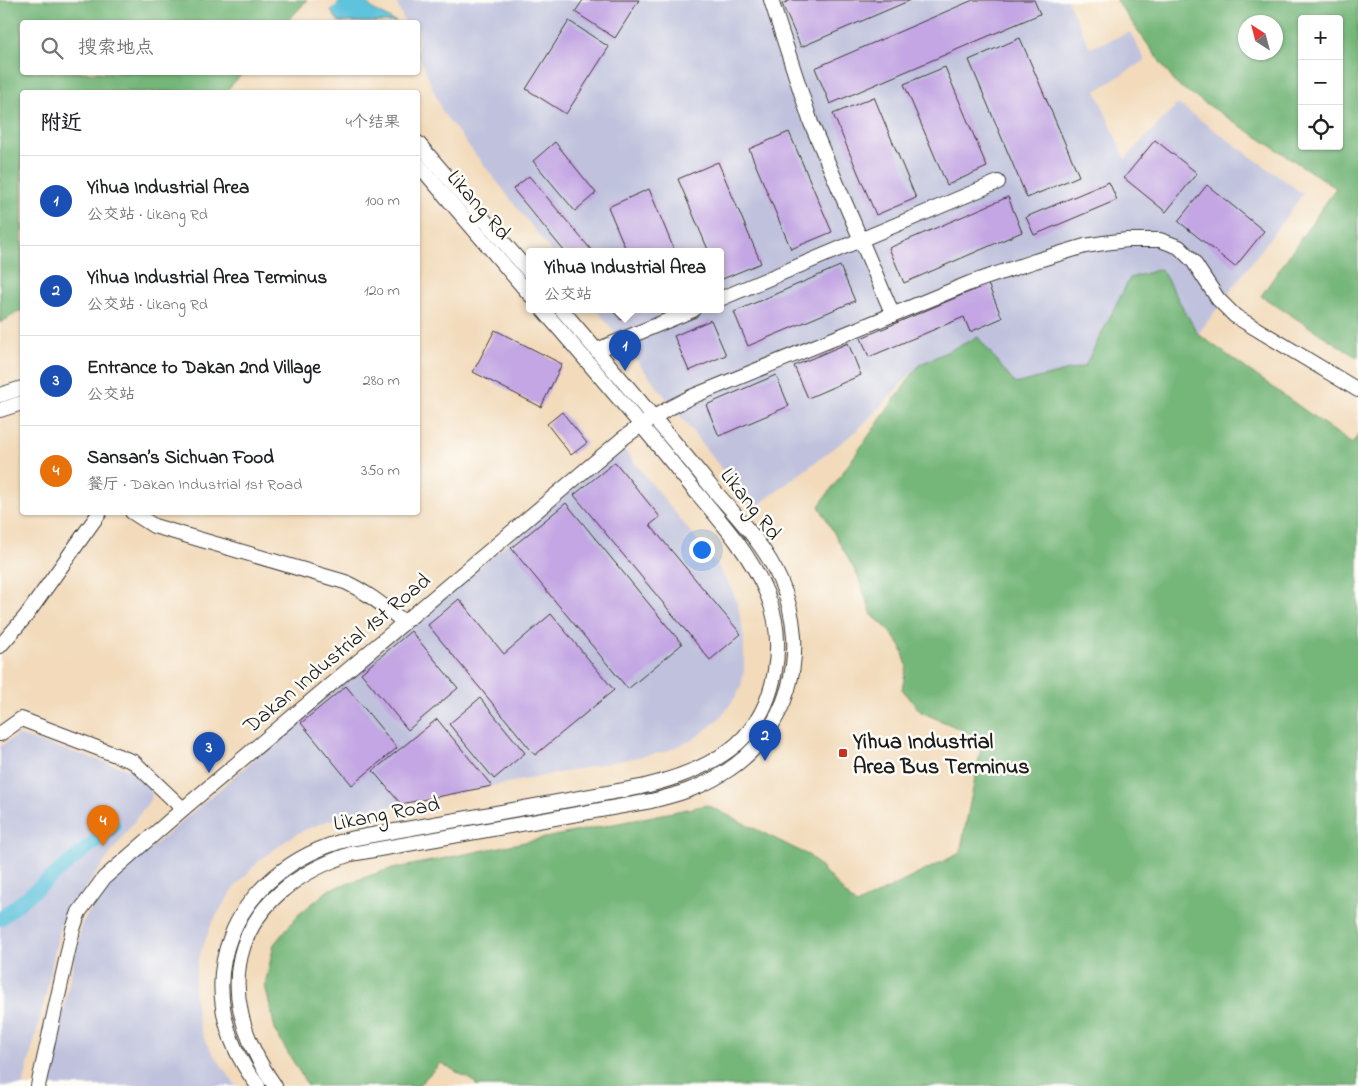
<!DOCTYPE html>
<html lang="zh">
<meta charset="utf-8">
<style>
body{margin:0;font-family:"Indie Flower","LXGW WenKai TC",sans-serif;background:#f6f6f6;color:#202124}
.controls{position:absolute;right:15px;top:15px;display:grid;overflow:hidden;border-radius:5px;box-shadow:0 1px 4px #0004}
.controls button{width:45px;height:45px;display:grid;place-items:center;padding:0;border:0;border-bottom:1px solid #e0e0e0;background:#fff;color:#202124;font:25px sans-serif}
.compass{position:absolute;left:1238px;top:15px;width:45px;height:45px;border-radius:50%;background:#fff;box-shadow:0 1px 4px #0004;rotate:324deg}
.you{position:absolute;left:701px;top:549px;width:18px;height:18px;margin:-12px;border:4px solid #fff;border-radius:50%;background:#1a73e8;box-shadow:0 0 0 8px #1a73e833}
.badge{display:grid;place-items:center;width:32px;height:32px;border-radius:50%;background:#c8321e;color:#fff;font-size:16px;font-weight:700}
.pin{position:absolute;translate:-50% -41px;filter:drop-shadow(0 1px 2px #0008)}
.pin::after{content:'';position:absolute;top:26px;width:18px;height:15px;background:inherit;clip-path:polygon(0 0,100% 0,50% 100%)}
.popup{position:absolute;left:526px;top:248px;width:198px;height:65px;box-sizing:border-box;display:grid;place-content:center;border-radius:5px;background:#fff;filter:drop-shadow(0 1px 4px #0005);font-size:16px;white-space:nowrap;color:#757577}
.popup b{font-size:19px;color:#202124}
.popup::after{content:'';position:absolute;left:50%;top:100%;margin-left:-10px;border:10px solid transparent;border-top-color:#fff}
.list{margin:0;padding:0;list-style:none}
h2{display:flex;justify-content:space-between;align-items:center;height:65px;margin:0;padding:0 20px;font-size:21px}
h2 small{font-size:16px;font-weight:400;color:#757577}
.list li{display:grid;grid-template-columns:32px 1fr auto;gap:15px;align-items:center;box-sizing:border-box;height:90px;padding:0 20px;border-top:1px solid #e0e0e0}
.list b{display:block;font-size:19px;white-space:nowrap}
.list p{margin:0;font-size:16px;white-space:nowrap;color:#757577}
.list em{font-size:16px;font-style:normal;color:#757577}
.icon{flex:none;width:28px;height:28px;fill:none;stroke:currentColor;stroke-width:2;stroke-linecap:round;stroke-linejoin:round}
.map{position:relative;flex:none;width:1358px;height:1086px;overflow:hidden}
.search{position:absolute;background:#fff;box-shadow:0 1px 4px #0004;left:20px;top:20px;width:400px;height:55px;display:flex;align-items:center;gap:12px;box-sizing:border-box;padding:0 18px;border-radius:5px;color:#757577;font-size:19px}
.panel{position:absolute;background:#fff;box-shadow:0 1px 4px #0004;left:20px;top:90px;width:400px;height:425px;border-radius:5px}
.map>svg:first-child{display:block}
.industrial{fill:#c0c2dd}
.forest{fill:#74b679;stroke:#48694a;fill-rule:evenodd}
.water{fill:#5ec3dc;stroke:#3d707c}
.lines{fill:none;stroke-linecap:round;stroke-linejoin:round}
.canal{stroke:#5ec3dc;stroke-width:14}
.building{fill:#c3a6e3}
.minor-casing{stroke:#3c3834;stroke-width:16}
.minor{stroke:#fff;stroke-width:14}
.poi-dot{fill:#c8321e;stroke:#fdfcf7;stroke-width:2}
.labels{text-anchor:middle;stroke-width:5;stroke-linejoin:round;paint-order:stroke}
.street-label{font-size:22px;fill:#1c1c1c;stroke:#fdfcf7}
.poi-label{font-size:22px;font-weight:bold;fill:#1c1c1c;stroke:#fdfcf7;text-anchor:start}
</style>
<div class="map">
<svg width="1358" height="1086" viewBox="0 0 1358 1086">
<rect width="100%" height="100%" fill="#fdfcf7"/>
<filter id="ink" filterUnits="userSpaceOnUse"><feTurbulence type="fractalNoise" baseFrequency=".02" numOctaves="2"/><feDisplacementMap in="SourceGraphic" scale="10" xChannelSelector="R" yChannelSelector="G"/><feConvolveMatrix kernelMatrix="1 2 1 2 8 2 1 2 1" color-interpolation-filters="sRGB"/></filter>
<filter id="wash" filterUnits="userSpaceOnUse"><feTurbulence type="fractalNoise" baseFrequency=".0096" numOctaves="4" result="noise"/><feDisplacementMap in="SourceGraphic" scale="20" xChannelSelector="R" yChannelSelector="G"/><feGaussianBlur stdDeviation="1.12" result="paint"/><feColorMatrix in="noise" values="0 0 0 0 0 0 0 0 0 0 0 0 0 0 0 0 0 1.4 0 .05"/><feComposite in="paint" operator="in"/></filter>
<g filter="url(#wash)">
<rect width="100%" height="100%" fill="#f2daba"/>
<!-- industrial -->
<g class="industrial">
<path d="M395 0H1067L1090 48 1130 32 1145 60 1096 91 1125 159 1178 104 1303 194 1198 334 1161 269 1130 278 1085 366 1015 384 977 337 919 365 857 431 753 509 597 310H720V252H552L443 113 418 53V22H405Z"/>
<path d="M622 447 718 566 733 592 738 606 744 637V670L741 687 735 698 721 717 701 734 690 741 664 752 356 813 338 817 304 830 288 839 259 861 233 889 212 923 198 960 194 988 197 1016 201 1030 206 1043 236 1086H47L82 923 108 885 413 623Z"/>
<path d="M17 735 130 770 151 788 152 797 61 922 45 997 23 1086H0V747Z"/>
</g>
<!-- forest -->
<g class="forest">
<path d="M0 0H307L287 22H22V72L243 73 225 92H22V310L0 323Z"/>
<path d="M1116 0H1358V358L1261 296 1336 188 1176 84ZM1302 19H1339V146H1302ZM1246 22H1276V52H1246Z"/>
<path d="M1161 269 1198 334 1352 444 1358 435V1086H476V1083L441 1063 418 1086H308L276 1033 265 985 274 944 298 915 330 889 387 870 707 805 810 856 856 905 960 853 983 739 921 712 902 689 907 666 901 647 889 630 872 615 858 576 819 506 919 365 978 337 1015 384 1085 366 1130 278Z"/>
</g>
<!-- water -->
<path class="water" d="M342 0H364L374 10 396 22H339L331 11Z"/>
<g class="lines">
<!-- canal -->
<path class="canal" d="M0 919 114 826"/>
</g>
<g id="blocks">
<!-- building -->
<g class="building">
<path d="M583 0H639L615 38 575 12Z"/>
<path d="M791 0H911L801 47 782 4Z"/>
<path d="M973 0H1034L1040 14 830 104 815 68Z"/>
<path d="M569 21 609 47 566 114 526 89Z"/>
<path d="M1020 38 1079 176 1027 198 969 60Z"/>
<path d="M945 67 987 167 947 185 904 84Z"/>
<path d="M874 97 916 198 876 215 833 114Z"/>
<path d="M789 132 832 232 791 249 749 149Z"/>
<path d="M1155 140 1197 173 1166 212 1124 178Z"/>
<path d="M555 142 596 193 575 211 533 161Z"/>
<path d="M718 162 761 263 720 280V252H709L678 179Z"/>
<path d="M529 176 593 252H565L513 189Z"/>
<path d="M1109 182 1117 200 1034 235 1026 217Z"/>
<path d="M1207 185 1264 231 1235 267 1178 221Z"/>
<path d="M649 189 675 252H627L608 207Z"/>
<path d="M1008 197 1022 232 904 283 889 248Z"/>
<path d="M840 266 855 301 748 346 734 312Z"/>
<path d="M988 284 1002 318 970 332 964 317 869 357 861 338Z"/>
<path d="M612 310H629L631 315 621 320Z"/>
<path d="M711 320 726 355 689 371 674 336Z"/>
<path d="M495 330 562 364 541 407 473 372Z"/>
<path d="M848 343 861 375 808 398 794 366Z"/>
<path d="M776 375 789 406 719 436 706 405Z"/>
<path d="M562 412 587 443 571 455 547 424Z"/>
<path d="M615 462 660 517 650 525 741 634 710 660 574 495Z"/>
<path d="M566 503 682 644 628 689 511 548Z"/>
<path d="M459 599 504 654 551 614 614 690 535 755 428 625Z"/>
<path d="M411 631 458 688 408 730 361 673Z"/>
<path d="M346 686 397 748 352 785 301 723Z"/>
<path d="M480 698 525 753 494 779 449 724Z"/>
<path d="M437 719 492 786 401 804 373 771Z"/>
</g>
</g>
</g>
<g filter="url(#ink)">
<use href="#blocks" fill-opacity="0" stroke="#3c3834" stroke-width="1"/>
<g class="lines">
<!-- minor casing -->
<g class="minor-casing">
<g id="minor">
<path d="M771 0 811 123 893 315"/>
<path d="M418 143 530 273"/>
<path d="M418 164 530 295"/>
<path d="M720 299 998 182"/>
<path d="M597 350 693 310"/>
<path d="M0 395 22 388"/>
<path d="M0 410 22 403"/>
<path d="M132 512 154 526 345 582C367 592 385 607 404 622"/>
<path d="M0 646 26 616 100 512"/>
<path d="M0 734 21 719 134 762 183 809"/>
<path d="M38 1086 73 929 79 912 104 878 183 809 622 439C644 422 666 409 691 397L970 283 1035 261 1085 246 1104 243 1127 240H1160L1179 247 1193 261 1218 299 1235 316 1358 390"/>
<path d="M258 1086C181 986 232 869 350 839L641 787C675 779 710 767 737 744 777 708 787 642 767 594 750 553 719 519 691 486 643 426 593 368 543 310"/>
<path d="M275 1086C205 987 235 892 351 854L651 801C676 795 700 788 722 774 789 734 812 651 780 580 764 543 733 513 708 483 660 424 611 367 562 310"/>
</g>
</g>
<!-- minor -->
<use href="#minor" class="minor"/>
</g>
</g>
<!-- markers -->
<rect class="poi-dot" x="838" y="748" width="10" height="10" rx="2.5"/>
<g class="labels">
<!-- street labels -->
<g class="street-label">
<text transform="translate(480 204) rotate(49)" y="8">Likang Rd</text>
<text transform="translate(752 503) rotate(52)" y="8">Likang Rd</text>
<text transform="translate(336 652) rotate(-40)" y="8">Dakan Industrial 1st Road</text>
<text transform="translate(386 812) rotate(-11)" y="8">Likang Road</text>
</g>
<!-- poi labels -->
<g class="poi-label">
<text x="853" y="748">Yihua Industrial<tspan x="853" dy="25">Area Bus Terminus</tspan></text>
</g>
</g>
</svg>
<div class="controls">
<button>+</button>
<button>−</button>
<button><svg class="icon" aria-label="locate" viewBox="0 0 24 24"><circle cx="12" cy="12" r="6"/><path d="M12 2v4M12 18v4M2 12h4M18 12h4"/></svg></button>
</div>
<svg class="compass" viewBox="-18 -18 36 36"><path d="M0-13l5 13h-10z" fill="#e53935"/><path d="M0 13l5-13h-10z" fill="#757577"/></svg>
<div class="you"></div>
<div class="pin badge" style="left:625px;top:371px;background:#1a4fb4">1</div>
<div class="popup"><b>Yihua Industrial Area</b>公交站</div>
<div class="pin badge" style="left:765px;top:761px;background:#1a4fb4">2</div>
<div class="pin badge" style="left:209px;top:773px;background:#1a4fb4">3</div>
<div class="pin badge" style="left:103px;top:846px;background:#e8710a">4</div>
<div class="search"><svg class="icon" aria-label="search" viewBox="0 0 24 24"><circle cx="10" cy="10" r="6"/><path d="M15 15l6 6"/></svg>搜索地点</div>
<section class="panel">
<h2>附近<small>4个结果</small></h2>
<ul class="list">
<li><span class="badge" style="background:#1a4fb4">1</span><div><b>Yihua Industrial Area</b><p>公交站 · Likang Rd</p></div><em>100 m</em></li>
<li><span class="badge" style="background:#1a4fb4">2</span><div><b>Yihua Industrial Area Terminus</b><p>公交站 · Likang Rd</p></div><em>120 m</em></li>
<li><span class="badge" style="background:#1a4fb4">3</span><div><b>Entrance to Dakan 2nd Village</b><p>公交站</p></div><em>280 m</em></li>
<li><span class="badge" style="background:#e8710a">4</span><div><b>Sansan’s Sichuan Food</b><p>餐厅 · Dakan Industrial 1st Road</p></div><em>350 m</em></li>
</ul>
</section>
</div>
